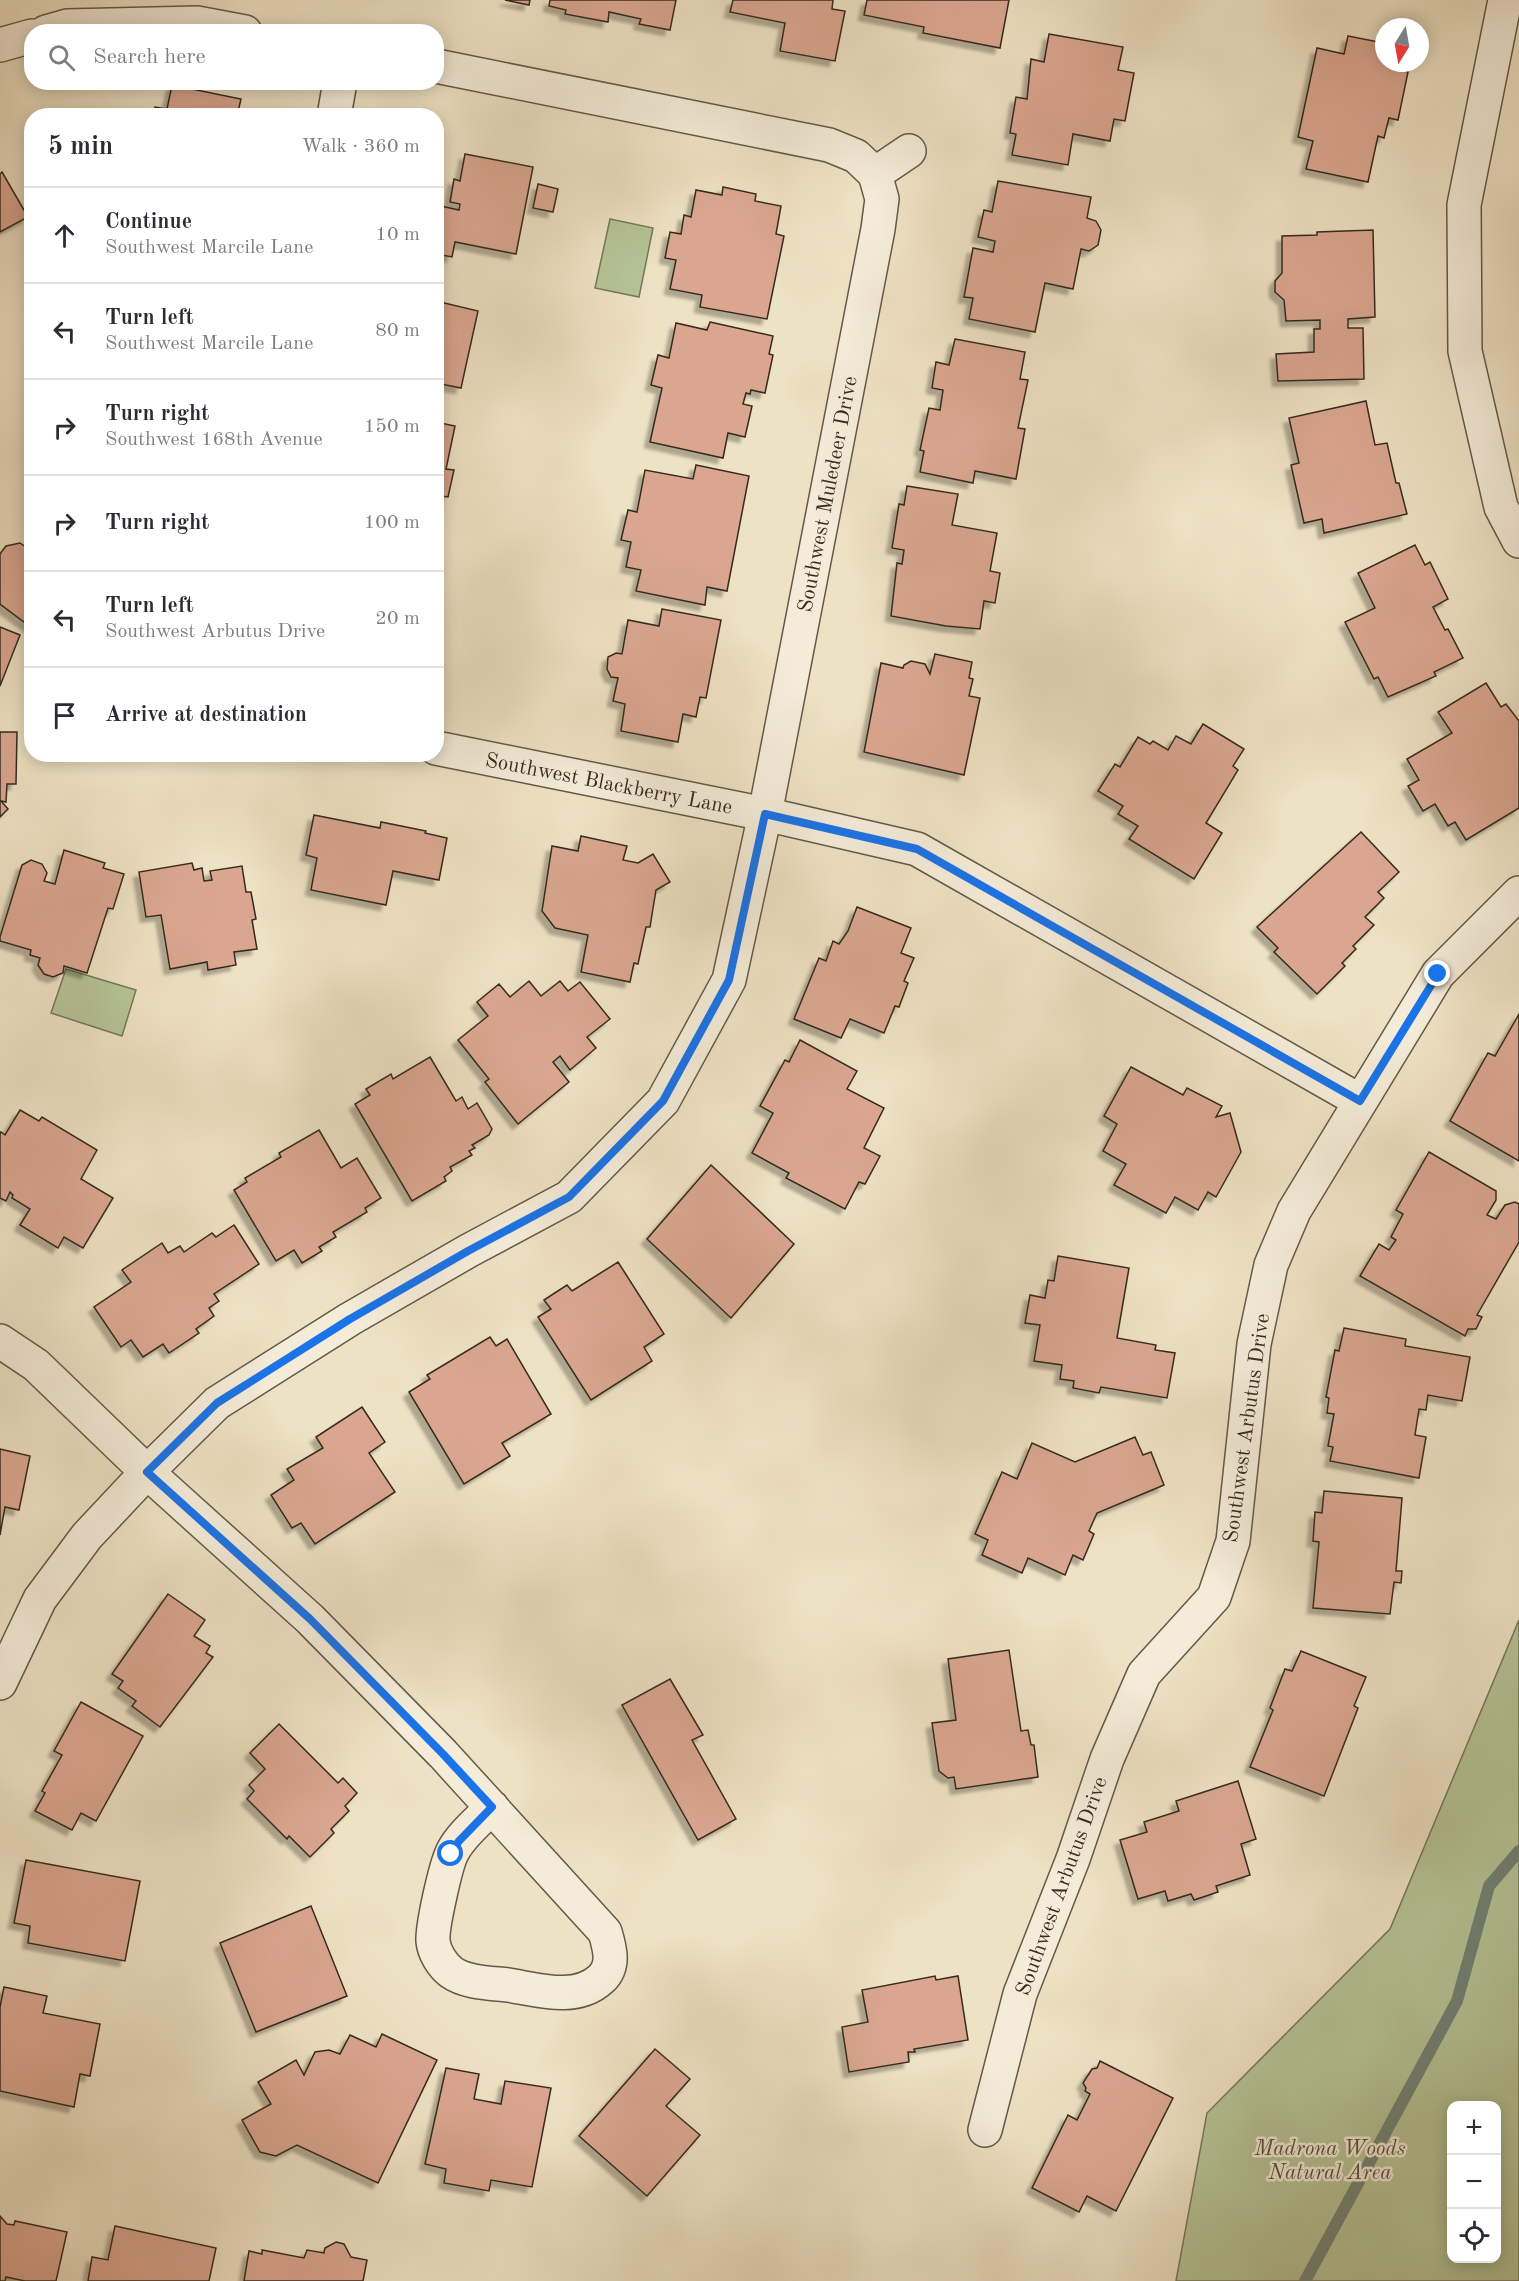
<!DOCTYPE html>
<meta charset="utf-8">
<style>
body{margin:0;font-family:"Old Standard TT",serif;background:#f7f7f7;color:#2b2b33}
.controls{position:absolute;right:18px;bottom:18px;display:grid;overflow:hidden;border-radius:12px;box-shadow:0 3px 15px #0003}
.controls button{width:54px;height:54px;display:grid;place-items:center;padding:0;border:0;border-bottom:2px solid #e1e1e2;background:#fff;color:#2b2b33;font:30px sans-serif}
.compass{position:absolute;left:1375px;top:18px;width:54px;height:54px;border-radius:50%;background:#fff;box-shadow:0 3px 15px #0003;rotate:191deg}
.stop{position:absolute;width:18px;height:18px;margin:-14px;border:4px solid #1a73e8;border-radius:50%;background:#fff}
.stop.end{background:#1a73e8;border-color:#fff;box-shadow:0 2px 6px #0008}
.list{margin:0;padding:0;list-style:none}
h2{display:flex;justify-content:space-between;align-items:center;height:78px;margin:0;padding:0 24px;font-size:26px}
h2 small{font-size:20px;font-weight:400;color:#7c7c81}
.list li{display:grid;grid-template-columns:39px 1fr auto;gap:18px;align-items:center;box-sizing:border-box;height:96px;padding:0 24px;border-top:2px solid #e1e1e2}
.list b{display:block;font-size:22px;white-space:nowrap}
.list p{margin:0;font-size:20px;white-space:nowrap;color:#7c7c81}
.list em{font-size:20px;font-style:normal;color:#7c7c81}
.icon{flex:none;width:33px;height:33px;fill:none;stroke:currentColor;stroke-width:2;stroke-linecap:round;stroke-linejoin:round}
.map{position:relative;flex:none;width:1519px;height:2281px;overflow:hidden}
.search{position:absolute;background:#fff;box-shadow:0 3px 15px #0003;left:24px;top:24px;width:420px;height:66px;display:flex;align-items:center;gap:15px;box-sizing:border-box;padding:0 21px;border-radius:24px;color:#7c7c81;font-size:22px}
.panel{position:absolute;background:#fff;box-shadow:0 3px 15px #0003;left:24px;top:108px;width:420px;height:654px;border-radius:24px}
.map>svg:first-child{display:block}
.green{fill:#b5c497;stroke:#76785b;stroke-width:1.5;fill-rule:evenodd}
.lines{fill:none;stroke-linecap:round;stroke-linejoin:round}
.stream{stroke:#718377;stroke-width:12}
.building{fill:#daa690;stroke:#362b1f;stroke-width:1.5;filter:url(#shadow)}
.street-casing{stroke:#645948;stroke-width:36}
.street{stroke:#f4ecd9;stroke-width:33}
.route{stroke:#1a73e8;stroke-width:8}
.labels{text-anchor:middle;stroke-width:5;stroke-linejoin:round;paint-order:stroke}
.street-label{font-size:21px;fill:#362b1f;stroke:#f4ecd9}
.park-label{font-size:21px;font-style:italic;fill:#56513d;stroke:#f4ecd9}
</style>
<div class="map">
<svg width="1519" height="2281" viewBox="0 0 1519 2281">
<defs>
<filter id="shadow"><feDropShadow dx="-5.5" dy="5.5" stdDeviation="1.5" flood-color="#0004"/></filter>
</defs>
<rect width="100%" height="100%" fill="#eee2c4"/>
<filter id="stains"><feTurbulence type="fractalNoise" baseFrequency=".00333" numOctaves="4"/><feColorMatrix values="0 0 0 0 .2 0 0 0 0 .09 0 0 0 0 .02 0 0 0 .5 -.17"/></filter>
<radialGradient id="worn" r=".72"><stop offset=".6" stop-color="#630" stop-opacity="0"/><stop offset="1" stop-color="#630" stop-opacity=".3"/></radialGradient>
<!-- green -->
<g class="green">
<path d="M610 219 653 228 639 297 595 288Z"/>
<path d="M66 969 136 990 122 1036 51 1013Z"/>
<path d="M1519 1620V2281H1176L1207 2113 1390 1929ZM1452 2106H1496V2258H1452Z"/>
</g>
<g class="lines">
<!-- stream -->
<path class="stream" d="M1305 2281 1457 2001 1489 1886 1519 1851"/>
</g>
<!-- building -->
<g class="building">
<path d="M505 0H530L529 5Z"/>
<path d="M550 0H676L670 30 639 24 641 19 609 12 608 22 565 14 566 10 549 6Z"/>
<path d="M733 0H833L832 9 845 11 835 61 780 51 785 23 730 12Z"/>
<path d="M867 0H1009L1000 48 923 33 924 27 864 15Z"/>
<path d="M1049 34 1123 47 1118 70 1134 73 1125 121 1114 119 1110 141 1073 134 1068 165 1012 155 1016 134 1010 133 1016 97 1027 99 1031 59 1044 62Z"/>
<path d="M1348 36 1384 43V63H1397L1396 69 1408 72 1398 120 1389 118 1384 138 1378 136 1368 182 1306 169 1313 141 1298 137 1317 48 1344 54Z"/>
<path d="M172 85 241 99 237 116H154L155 107 167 109Z"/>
<path d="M465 154 533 167 516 254 455 242 452 257 436 254V205L459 210 460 204 450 202 454 179 460 181Z"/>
<path d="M2 172 28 217 0 232V174Z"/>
<path d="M998 181 1091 197 1087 218 1096 221 1101 230 1098 245 1089 251 1081 249 1073 289 1045 283 1035 332 969 319 973 298 964 297 973 248 993 252 995 241 978 237 984 210 992 212Z"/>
<path d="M538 184 558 189 553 212 533 208Z"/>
<path d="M723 187 756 194 755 201 781 206 776 234 784 236 767 319 700 307 702 295 670 289 676 260 665 258 670 232 681 234 684 215 691 217 696 190 722 195Z"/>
<path d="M1373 230 1375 317 1348 319V328H1363L1364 379 1278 381 1276 354 1314 352V329H1320V320L1286 321 1284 300 1275 292V281L1282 273V236L1317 235V232Z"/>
<path d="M436 301 478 311 461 388 436 383Z"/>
<path d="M710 322 773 336 769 354 773 355 765 393 751 390 750 394 746 393 743 404 752 406 745 437 728 433 723 458 650 442 662 388 651 385 658 355 669 358 676 323 707 330Z"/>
<path d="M955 339 1025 352 1020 379 1028 380 1018 428 1025 429 1016 479 975 471 973 483 920 472 924 451 920 450 929 408 940 410 943 390 932 388 936 362 949 365Z"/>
<path d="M1366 401 1375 445 1387 443 1396 483H1399L1407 514 1324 533 1322 519 1304 523 1291 465 1299 463 1289 418Z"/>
<path d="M436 422 455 426 446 469 454 470 448 497 442 496 436 519Z"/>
<path d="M696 465 749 476 727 591 707 587 705 605 636 591 641 570 626 567 631 542 621 540 628 510 637 512 645 470 693 479Z"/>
<path d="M907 486 958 494 952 525 997 533 990 571 1000 573 995 603 984 601 980 629 946 626 891 616 897 563 902 564 904 550 892 548 899 504 904 505Z"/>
<path d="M32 541V628L0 604V554L6 546 20 543 26 547Z"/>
<path d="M1415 545 1425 565 1430 562 1448 599 1433 607 1445 630 1448 629 1463 658 1434 672 1436 676 1388 697 1378 677 1374 679 1345 622 1375 608 1358 573Z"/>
<path d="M662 609 721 620 706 698 700 697 696 717 683 714 678 742 621 731 625 704 613 701 618 678 611 677 607 669 608 657 616 653 622 654 628 620 659 626Z"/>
<path d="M0 627 20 635 0 686Z"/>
<path d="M935 654 972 662 969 678 973 679 969 696 980 698 964 775 864 752 881 663 903 668 904 665 911 661 925 664 930 674Z"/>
<path d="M1486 683 1501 707 1506 704 1519 721V808L1466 840 1455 822 1448 826 1435 804 1423 811 1408 786 1419 780 1407 759 1452 733 1438 712Z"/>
<path d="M1203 724 1244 749 1233 766 1238 770 1206 823 1222 833 1194 879 1129 839 1138 826 1118 814 1123 806 1098 791 1115 764 1120 767 1138 737 1150 744 1153 741 1168 750 1176 736 1191 744Z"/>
<path d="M0 732H17L16 784H7L6 802 1 801 8 809 0 817Z"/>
<path d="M314 815 380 828 381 822 426 831 425 833 447 838 439 880 393 871 386 905 311 890 317 858 306 855Z"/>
<path d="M1361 832 1399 872 1378 892 1384 898 1365 917 1374 925 1353 946 1356 949 1342 963 1345 966 1317 994 1274 952 1278 948 1257 927Z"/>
<path d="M581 836 627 846 623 860 638 863 653 854 670 882 656 890 650 927H646L638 964 634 963 630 982 581 972 588 935 555 928 542 911 552 846 578 851Z"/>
<path d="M64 850 105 863 103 868 124 874 113 909 108 908 87 973 64 966 63 973 53 977 44 974 38 965 40 958 30 955 31 950 0 941V937L22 865 31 860 42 864 47 873 44 881 55 884Z"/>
<path d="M192 863 194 870 202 868 204 881 212 880 210 871 242 866 246 892H251L256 919 252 920 257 949 234 952 236 965 208 970 207 962 170 969 161 915 146 917 139 872Z"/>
<path d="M857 907 911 928 901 953 914 958 904 981 908 983 899 1007 895 1006 884 1033 850 1019 841 1038 794 1019 819 958 826 961 833 941 839 944 848 931Z"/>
<path d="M529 981 541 996 560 981 568 991 580 982 610 1019 587 1037 596 1048 570 1070 560 1056 553 1062 569 1082 518 1124 485 1082 489 1079 458 1040 488 1016 477 1002 499 984 510 997Z"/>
<path d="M1519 1014V1161L1450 1121 1488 1053 1495 1056Z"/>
<path d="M800 1040 857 1071 847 1089 884 1108 864 1148 880 1156 865 1184 859 1182 845 1209 786 1178 789 1173 752 1153 773 1113 760 1106 785 1060 789 1062Z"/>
<path d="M430 1057 456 1101 462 1097 468 1109 477 1103 492 1129 489 1135 472 1145 475 1148 469 1151 472 1155 450 1167 452 1171 444 1177 446 1181 412 1201 355 1104 370 1095 366 1089 391 1074 393 1079Z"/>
<path d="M1131 1067 1183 1095 1187 1088 1222 1106 1216 1117 1230 1113 1241 1152 1216 1197 1208 1192 1198 1210 1175 1197 1166 1213 1114 1185 1126 1164 1103 1151 1117 1124 1104 1116Z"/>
<path d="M20 1110 39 1121 42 1117 97 1150 81 1179 113 1198 83 1248 64 1237 58 1248 20 1225 30 1209 12 1198 13 1195 10 1192 6 1201 0 1198V1134L1 1132 5 1135Z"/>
<path d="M319 1130 341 1168 357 1158 381 1198 365 1208 367 1212 333 1232 336 1237 319 1247 322 1251 302 1263 294 1250 276 1261 234 1190 247 1182 245 1178 281 1157 279 1153Z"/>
<path d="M1429 1152 1496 1191V1200L1487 1215 1496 1219 1505 1205 1515 1202 1519 1204V1242L1477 1315 1482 1317 1476 1329H1468L1465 1336 1360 1276 1379 1244 1389 1250 1396 1240 1391 1237 1403 1214 1396 1210Z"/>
<path d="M711 1165 794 1244 731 1318 647 1239Z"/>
<path d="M234 1225 259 1264 214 1294 219 1301 209 1308 214 1316 196 1329 199 1333 169 1353 163 1344 143 1357 131 1340 121 1347 94 1307 131 1282 122 1270 162 1243 168 1253 180 1246 184 1252 212 1233 216 1237Z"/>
<path d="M1058 1256 1129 1268 1117 1338 1156 1345 1155 1350 1175 1353 1167 1398 1101 1387 1099 1393 1073 1388 1074 1381 1060 1379 1062 1365 1034 1361 1040 1325 1025 1323 1030 1295 1045 1298 1048 1280 1054 1281Z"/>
<path d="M618 1262 664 1334 644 1347 652 1361 591 1400 538 1317 551 1309 544 1300 567 1285 572 1291Z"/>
<path d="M1344 1328 1406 1339 1405 1346 1470 1357 1462 1401 1428 1395 1426 1410 1419 1409 1415 1435 1426 1437 1419 1478 1330 1461 1333 1447 1328 1446 1334 1414 1327 1413 1329 1398 1326 1397 1335 1350 1339 1351Z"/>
<path d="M490 1337 496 1346 507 1339 551 1414 502 1443 510 1456 464 1484 409 1392 430 1379 427 1375Z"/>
<path d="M362 1407 385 1442 369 1453 395 1492 315 1544 301 1523 292 1528 271 1495 294 1480 287 1469 323 1448 316 1437Z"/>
<path d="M1135 1437 1143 1455 1151 1452 1164 1485 1097 1513 1089 1531 1094 1534 1083 1560 1073 1555 1065 1575 1028 1558 1022 1573 982 1555 988 1540 975 1534 1002 1472 1017 1479 1032 1443 1075 1462Z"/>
<path d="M0 1449 30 1456 19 1510 5 1507 0 1535Z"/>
<path d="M1324 1491 1402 1498 1396 1571H1402L1401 1583 1394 1582 1390 1614 1313 1608 1319 1542 1313 1541 1315 1512 1322 1513Z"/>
<path d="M168 1594 205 1620 194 1636 210 1646 206 1653 213 1657 160 1727 132 1706 136 1701 118 1688 123 1681 112 1674Z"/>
<path d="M1009 1650 1021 1731 1028 1730 1031 1745H1034L1038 1777 956 1789 954 1777 948 1778 939 1771 932 1723 956 1720 948 1659Z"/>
<path d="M1301 1651 1366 1677 1354 1706 1358 1708 1324 1796 1250 1767 1273 1710 1270 1708 1285 1669 1292 1671Z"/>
<path d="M670 1679 703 1735 692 1740 736 1819 698 1840 622 1705Z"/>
<path d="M81 1702 143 1736 96 1821 81 1813 72 1830 35 1811 45 1793 42 1791 62 1755 54 1751Z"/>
<path d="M279 1724 338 1783 343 1778 357 1793 345 1806 349 1811 331 1829 334 1833 310 1857 289 1836 287 1839 247 1799 254 1791 249 1785 265 1769 250 1753Z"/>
<path d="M1238 1781 1256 1839 1241 1844 1250 1875 1216 1886 1218 1892 1194 1900 1191 1894 1168 1901 1165 1891 1138 1899 1120 1840 1147 1832 1144 1822 1179 1811 1176 1801Z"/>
<path d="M26 1860 140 1881 125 1961 28 1943 30 1926 14 1923Z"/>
<path d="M311 1906 347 1996 256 2032 220 1943Z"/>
<path d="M935 1976 936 1980 958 1976 968 2040 914 2049 915 2052H908L909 2062 849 2072 842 2027 868 2022 862 1990Z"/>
<path d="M4 1987 47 1996 43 2013 100 2024 90 2076 80 2074 74 2107 0 2091V2007Z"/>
<path d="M382 2034 437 2060 378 2183 297 2145 276 2156 260 2152 242 2120 271 2104 258 2082 296 2060 304 2075 315 2052 329 2050 340 2054 350 2035 376 2047Z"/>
<path d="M655 2049 690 2079 666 2106 700 2135 647 2196 579 2136Z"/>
<path d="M1100 2061 1173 2098 1116 2211 1087 2196 1079 2212 1032 2188 1068 2115 1077 2120 1090 2094 1085 2091 1086 2088 1083 2083 1092 2069 1097 2068Z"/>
<path d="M446 2068 479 2074 474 2099 501 2104 505 2081 551 2088 532 2187 491 2180 489 2191 444 2183 446 2169 425 2164Z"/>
<path d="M0 2216 7 2224 14 2225 15 2221 67 2232 56 2281H25L6 2277 5 2281H0Z"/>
<path d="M115 2226 216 2248 209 2281H88L92 2257 108 2260Z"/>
<path d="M336 2242 344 2244 351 2257 367 2260 363 2281H244L249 2251 262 2254V2250L304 2258 307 2250 324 2253 325 2248Z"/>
</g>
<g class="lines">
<!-- street casing -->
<g class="street-casing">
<g id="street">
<path d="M1505 0 1464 205 1465 351 1501 507 1519 541"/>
<path d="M46 32 67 26 197 23 245 32"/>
<path d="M0 45 32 36"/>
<path d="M436 66 829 145 856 156 875 174"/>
<path d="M334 116 340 82"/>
<path d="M436 748 765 814 917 849 1360 1101"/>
<path d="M0 1341 36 1365 147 1472 310 1619 443 1754 605 1932C610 1949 615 1966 601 1979 576 2002 539 1990 508 1985 491 1983 466 1983 451 1972 442 1965 434 1952 433 1941 432 1927 446 1863 453 1851 462 1834 479 1821 492 1807"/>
<path d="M0 1683 40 1599 87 1536 147 1472 217 1403 350 1319 468 1251 569 1197 663 1101 729 980 765 814 878 229 882 199 875 174 909 151"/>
<path d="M985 2130 1020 1994 1073 1859 1107 1759 1144 1674 1214 1597 1233 1541 1254 1344 1271 1265 1294 1211 1438 974 1519 893"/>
</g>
</g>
<!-- street -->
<use href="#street" class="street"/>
</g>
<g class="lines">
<!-- route -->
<path class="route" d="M451 1854 459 1841 492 1807 443 1754 310 1619 147 1472 217 1403 350 1319 468 1251 569 1197 663 1101 729 980 765 814 917 849 1360 1101 1438 974"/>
</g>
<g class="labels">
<!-- street labels -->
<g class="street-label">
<text transform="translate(827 494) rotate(-79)" y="7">Southwest Muledeer Drive</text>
<text transform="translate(609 783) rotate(11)" y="7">Southwest Blackberry Lane</text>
<text transform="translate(1246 1428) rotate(-82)" y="7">Southwest Arbutus Drive</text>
<text transform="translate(1061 1886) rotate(-70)" y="7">Southwest Arbutus Drive</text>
</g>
<!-- park labels -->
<g class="park-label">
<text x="1330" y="2155">Madrona Woods<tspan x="1330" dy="24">Natural Area</tspan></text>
</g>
</g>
<rect width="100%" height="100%" filter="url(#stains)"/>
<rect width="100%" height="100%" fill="url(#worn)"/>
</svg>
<div class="controls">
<button>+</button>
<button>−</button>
<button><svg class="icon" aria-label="locate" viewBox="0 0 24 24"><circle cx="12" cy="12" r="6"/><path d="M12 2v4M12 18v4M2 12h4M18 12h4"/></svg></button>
</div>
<svg class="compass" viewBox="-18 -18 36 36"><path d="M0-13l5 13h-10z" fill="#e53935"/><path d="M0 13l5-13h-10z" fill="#7c7c81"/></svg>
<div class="stop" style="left:451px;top:1854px"></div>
<div class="stop end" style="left:1438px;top:974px"></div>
<div class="search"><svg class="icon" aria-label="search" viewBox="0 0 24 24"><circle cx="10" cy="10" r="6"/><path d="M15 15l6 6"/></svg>Search here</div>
<section class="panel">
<h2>5 min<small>Walk · 360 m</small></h2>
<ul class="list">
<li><svg class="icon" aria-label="ahead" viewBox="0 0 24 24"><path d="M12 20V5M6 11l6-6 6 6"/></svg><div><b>Continue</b><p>Southwest Marcile Lane</p></div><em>10 m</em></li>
<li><svg class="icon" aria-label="left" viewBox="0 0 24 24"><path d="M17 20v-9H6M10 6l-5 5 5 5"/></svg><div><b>Turn left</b><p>Southwest Marcile Lane</p></div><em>80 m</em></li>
<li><svg class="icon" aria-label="right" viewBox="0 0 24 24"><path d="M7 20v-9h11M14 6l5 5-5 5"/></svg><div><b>Turn right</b><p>Southwest 168th Avenue</p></div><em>150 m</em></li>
<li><svg class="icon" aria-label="right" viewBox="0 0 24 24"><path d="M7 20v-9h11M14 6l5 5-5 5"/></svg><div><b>Turn right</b></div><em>100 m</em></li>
<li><svg class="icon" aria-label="left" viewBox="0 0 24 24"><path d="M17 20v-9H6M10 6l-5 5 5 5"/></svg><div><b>Turn left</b><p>Southwest Arbutus Drive</p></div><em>20 m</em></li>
<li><svg class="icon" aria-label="arrive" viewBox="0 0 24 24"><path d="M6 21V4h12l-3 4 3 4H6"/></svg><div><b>Arrive at destination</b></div></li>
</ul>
</section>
</div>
